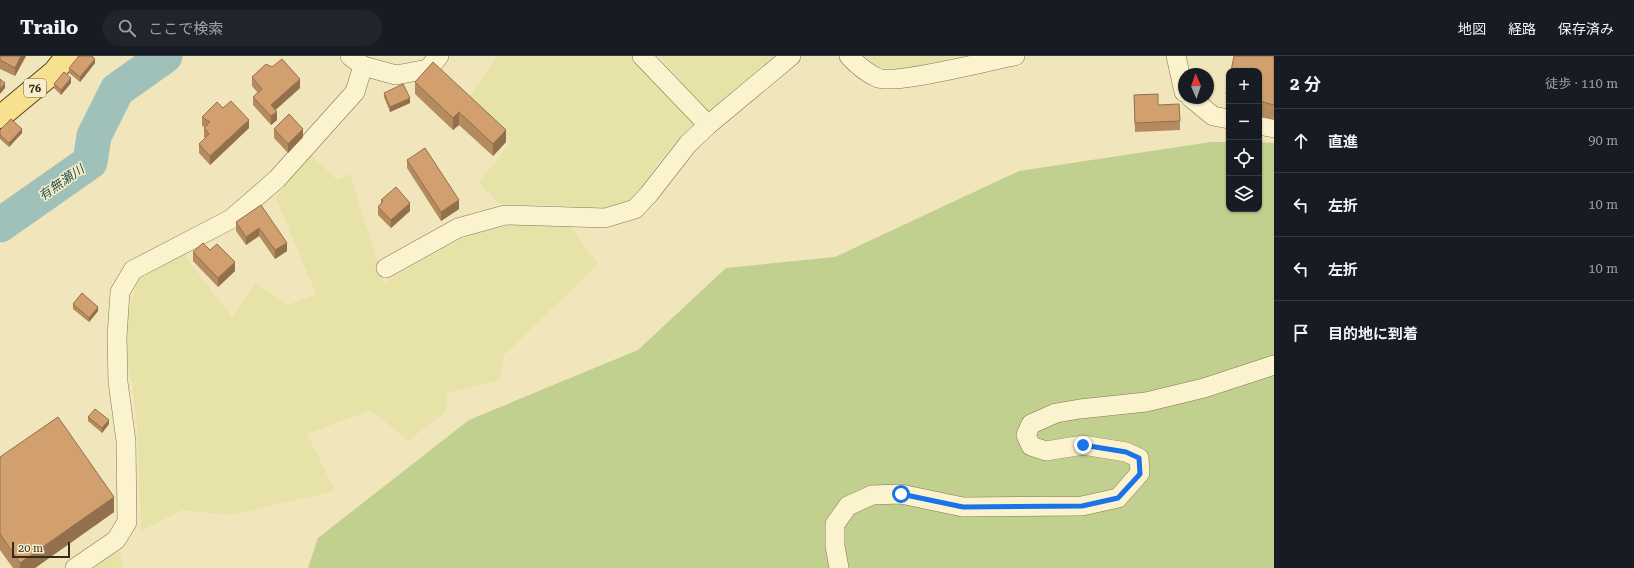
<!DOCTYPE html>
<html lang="ja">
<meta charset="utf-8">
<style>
body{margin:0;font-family:"Roboto Serif","Noto Sans JP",serif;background:#20242c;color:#f1f3f6}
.controls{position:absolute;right:12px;top:12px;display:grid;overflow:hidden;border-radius:8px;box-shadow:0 1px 3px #0004}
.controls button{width:36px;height:36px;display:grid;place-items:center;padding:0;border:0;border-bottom:1px solid #363941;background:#171b24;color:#f1f3f6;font:20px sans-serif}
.compass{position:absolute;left:1178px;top:12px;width:36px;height:36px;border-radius:50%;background:#171b24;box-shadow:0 1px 3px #0004;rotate:358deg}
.scale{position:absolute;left:12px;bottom:10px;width:58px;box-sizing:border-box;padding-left:4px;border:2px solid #362a1a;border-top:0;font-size:11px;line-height:14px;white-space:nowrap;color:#362a1a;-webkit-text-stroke:3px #f7efcb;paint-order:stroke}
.stop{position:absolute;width:12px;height:12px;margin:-9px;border:3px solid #1a73e8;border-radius:50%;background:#fff}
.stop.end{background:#1a73e8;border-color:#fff;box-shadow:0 1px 4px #0008}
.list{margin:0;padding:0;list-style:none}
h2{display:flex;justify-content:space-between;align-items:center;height:52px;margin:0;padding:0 16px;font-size:17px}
h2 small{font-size:13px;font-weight:400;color:#9ea1a6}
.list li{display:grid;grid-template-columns:26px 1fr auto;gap:12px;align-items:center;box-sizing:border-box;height:64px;padding:0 16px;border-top:1px solid #363941}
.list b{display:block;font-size:15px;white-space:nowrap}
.list em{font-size:13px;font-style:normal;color:#9ea1a6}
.icon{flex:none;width:22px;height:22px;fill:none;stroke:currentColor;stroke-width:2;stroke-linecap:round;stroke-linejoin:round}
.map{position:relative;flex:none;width:1274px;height:512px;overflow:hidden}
header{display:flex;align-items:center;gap:24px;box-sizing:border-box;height:56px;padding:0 20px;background:#171b24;border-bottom:1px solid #363941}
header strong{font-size:19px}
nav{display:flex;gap:22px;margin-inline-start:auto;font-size:14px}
.search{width:280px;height:36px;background:#20242c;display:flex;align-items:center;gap:10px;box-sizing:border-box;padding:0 14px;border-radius:22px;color:#9ea1a6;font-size:15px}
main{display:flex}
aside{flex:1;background:#171b24}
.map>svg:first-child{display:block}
.farmland{fill:#e6e2a8}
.green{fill:#c1cf8f}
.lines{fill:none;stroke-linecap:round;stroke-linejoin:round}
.river{stroke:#9fc1ba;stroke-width:35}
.minor-casing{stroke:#887554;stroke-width:20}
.primary-casing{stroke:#554229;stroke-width:24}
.minor{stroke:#fbf2ce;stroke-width:19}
.primary{stroke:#f8e18e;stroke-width:22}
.wall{fill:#b48a5f}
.shaded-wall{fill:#92704d}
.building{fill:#d1a06e;stroke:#92704d}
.route{stroke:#1a73e8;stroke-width:5}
.labels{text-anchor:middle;stroke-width:3;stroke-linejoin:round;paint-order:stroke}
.shield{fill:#f7efcb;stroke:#70654f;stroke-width:1}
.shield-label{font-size:11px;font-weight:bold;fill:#362a1a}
.water-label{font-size:13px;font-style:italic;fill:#285657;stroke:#f7efcb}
</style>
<header>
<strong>Trailo</strong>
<div class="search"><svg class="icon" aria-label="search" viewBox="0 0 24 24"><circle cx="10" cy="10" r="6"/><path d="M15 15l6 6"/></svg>ここで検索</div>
<nav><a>地図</a><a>経路</a><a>保存済み</a></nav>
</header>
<main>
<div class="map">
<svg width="1274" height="512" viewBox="0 0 1274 512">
<rect width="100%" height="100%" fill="#f0e5bb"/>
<!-- farmland -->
<g class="farmland">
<path d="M497 0H633L693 68 657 107 640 137 623 149 598 154 571 150 499 148 479 126 511 87 467 44Z"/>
<path d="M659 0H777L710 58Z"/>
<path d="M861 0H974L903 13 885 12 865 5Z"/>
<path d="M310 98 337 124 350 118 384 227 441 193 482 174 519 168 567 167 598 208 504 299 499 324 447 337 446 355 408 385 371 354 307 378 335 435 230 459 182 454 141 475 137 368 132 326 125 300 128 255 138 225 155 208 181 195 232 261 256 227 288 249 316 238 276 142Z"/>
<path d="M120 496 123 512H76Z"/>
</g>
<!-- green -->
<path class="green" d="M1211 86H1229V153H1259V86L1274 87V512H308L318 482 469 364 638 294 726 212 835 201 1019 115Z"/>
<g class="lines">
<!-- river -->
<path class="river" d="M0 169 90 106 94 80 117 34 165 0"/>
<!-- minor casing -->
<g class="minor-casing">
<g id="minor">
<path d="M642 0 708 69"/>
<path d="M849 0C857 9 867 17 878 22 896 29 991 4 1015 0"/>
<path d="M1176 0 1184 36"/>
<path d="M363 10 396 19 428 13 439 0"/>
<path d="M1191 42 1213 60 1229 63"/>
<path d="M1259 69 1274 72"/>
<path d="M386 212 458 172 505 159 605 162 635 153 649 138 688 88 708 69 791 0"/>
<path d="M75 512 116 484 127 466 126 385 118 326 117 281 120 236 133 214 231 163 277 123 355 36 363 10 350 0"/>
<path d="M839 512 835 490V468L848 450 872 439 901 438 963 451 1082 450 1118 442 1140 417 1139 402 1126 396 1083 389 1046 395 1031 390 1026 379 1031 368 1056 357 1080 353 1146 346 1204 332 1274 309"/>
</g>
</g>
<!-- primary casing -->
<g class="primary-casing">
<path id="primary" d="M0 61 54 16 67 0"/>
</g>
<!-- minor -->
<use href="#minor" class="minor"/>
<!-- primary -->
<use href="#primary" class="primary"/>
</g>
<!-- wall -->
<g class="wall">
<path d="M0 0H26L15 20 0 13Z"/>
<path d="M1274 0V64L1259 61V15Z"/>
<path d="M95 7 80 26 69 17V12Z"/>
<path d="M252 21 300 32 275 54 277 64 271 69 253 49V41L258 37 252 30Z"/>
<path d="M1229 24V54H1226V38Z"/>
<path d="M415 26 506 86 493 100 459 69 453 74 415 38Z"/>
<path d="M71 27 61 39 54 32V28Z"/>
<path d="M384 37 410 47 390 56 384 41Z"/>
<path d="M1134 39 1158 49 1180 65V74L1135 76Z"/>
<path d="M223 52 249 72 210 109 199 97V88L205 82 204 81V72L205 71 202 70V61Z"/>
<path d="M274 73 303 81 288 97 274 82Z"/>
<path d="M0 74 22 77 9 91 0 83Z"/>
<path d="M407 104 459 153 441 165 407 112Z"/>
<path d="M381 144 410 155 391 172 378 159V151L381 147Z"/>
<path d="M261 149 287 195 275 203 259 180 246 189 236 175V166Z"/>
<path d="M193 196 235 215 218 231 193 205Z"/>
<path d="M73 248 98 255 89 266 73 253Z"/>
<path d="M88 361 109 368 102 377 88 365Z"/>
<path d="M0 401 114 456 35 512H13L0 494Z"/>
</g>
<!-- shaded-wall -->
<g class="shaded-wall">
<path d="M21 0H26L15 20V12Z"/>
<path d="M95 3V7L80 26V21Z"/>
<path d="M71 22V27L61 39V34Z"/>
<path d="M300 23V32L271 58V49Z"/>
<path d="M5 27V32L0 38V33Z"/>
<path d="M410 42V47L390 56V51Z"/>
<path d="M277 56V64L271 69V60Z"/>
<path d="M459 56V69L453 74V62Z"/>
<path d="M249 64V72L210 109V100Z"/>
<path d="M22 73V77L9 91V87Z"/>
<path d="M303 73V81L288 97V88Z"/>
<path d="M506 74V86L493 100V88Z"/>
<path d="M459 144V153L441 165V156Z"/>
<path d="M410 147V155L391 172V164Z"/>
<path d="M259 172V180L246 189V181Z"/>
<path d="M287 187V195L275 203V194Z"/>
<path d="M235 206V215L218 231V222Z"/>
<path d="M98 251V255L89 266V262Z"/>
<path d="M109 364V368L102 377V372Z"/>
<path d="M114 441V456L35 512H20V507Z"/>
</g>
<!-- building -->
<g class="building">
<path d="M0 0H21L15 12 0 4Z"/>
<path d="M79 0H92L95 3 80 21 69 12Z"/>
<path d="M1234 0H1274V49L1259 45V15H1231Z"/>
<path d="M282 3 300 23 271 49 277 56 271 60 253 41 262 33 252 21 266 8 272 11Z"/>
<path d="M433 6 506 74 493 88 459 56 453 62 415 26Z"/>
<path d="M64 16 71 22 61 34 54 28Z"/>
<path d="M0 23 5 27 0 33Z"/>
<path d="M1229 24V39L1226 38Z"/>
<path d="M403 28 410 42 390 51 384 37Z"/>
<path d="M1158 38V49L1179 48 1180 65 1135 67 1134 39Z"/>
<path d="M231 45 249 64 210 100 199 88 209 78 204 72 210 66 202 61 217 46 223 52Z"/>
<path d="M289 58 303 73 288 88 274 73Z"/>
<path d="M11 63 22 73 9 87 0 79V74Z"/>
<path d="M425 92 459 144 441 156 407 104Z"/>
<path d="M396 131 410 147 391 164 378 151 383 145 381 144Z"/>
<path d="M261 149 287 187 275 194 259 172 246 181 236 166Z"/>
<path d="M203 187 210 194 217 188 235 206 218 222 193 196Z"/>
<path d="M82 237 98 251 89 262 73 248Z"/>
<path d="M95 353 109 364 102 372 88 361Z"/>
<path d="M58 361 114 441 20 507 0 478V401Z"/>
</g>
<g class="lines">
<!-- route -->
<path class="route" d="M901 438 963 451 1082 450 1118 442 1140 418 1139 402 1126 396 1083 389"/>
</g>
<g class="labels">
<!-- shield labels -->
<rect class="shield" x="24" y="23" width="22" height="18" rx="3"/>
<g class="shield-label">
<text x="35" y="36">76</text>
</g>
<!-- water labels -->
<g class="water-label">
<text transform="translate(61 126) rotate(-35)" y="5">有無瀬川</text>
</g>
</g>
</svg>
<div class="controls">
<button>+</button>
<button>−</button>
<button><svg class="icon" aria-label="locate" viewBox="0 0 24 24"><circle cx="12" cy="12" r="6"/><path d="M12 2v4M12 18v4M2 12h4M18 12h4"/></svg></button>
<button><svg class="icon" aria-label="layers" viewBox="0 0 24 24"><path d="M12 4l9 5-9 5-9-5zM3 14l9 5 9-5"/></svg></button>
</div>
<svg class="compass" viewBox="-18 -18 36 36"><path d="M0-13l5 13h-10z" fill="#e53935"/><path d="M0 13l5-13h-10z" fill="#9ea1a6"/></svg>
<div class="scale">20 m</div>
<div class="stop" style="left:901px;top:438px"></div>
<div class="stop end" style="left:1083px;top:389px"></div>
</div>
<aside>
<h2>2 分<small>徒歩 · 110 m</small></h2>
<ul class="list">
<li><svg class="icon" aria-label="ahead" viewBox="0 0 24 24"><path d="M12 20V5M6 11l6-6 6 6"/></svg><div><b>直進</b></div><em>90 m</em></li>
<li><svg class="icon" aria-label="left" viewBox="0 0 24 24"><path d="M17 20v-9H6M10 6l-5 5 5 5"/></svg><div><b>左折</b></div><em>10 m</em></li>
<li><svg class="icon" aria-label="left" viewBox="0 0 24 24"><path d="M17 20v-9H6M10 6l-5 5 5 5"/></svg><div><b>左折</b></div><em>10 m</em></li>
<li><svg class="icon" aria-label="arrive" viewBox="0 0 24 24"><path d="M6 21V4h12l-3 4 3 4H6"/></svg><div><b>目的地に到着</b></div></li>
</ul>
</aside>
</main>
